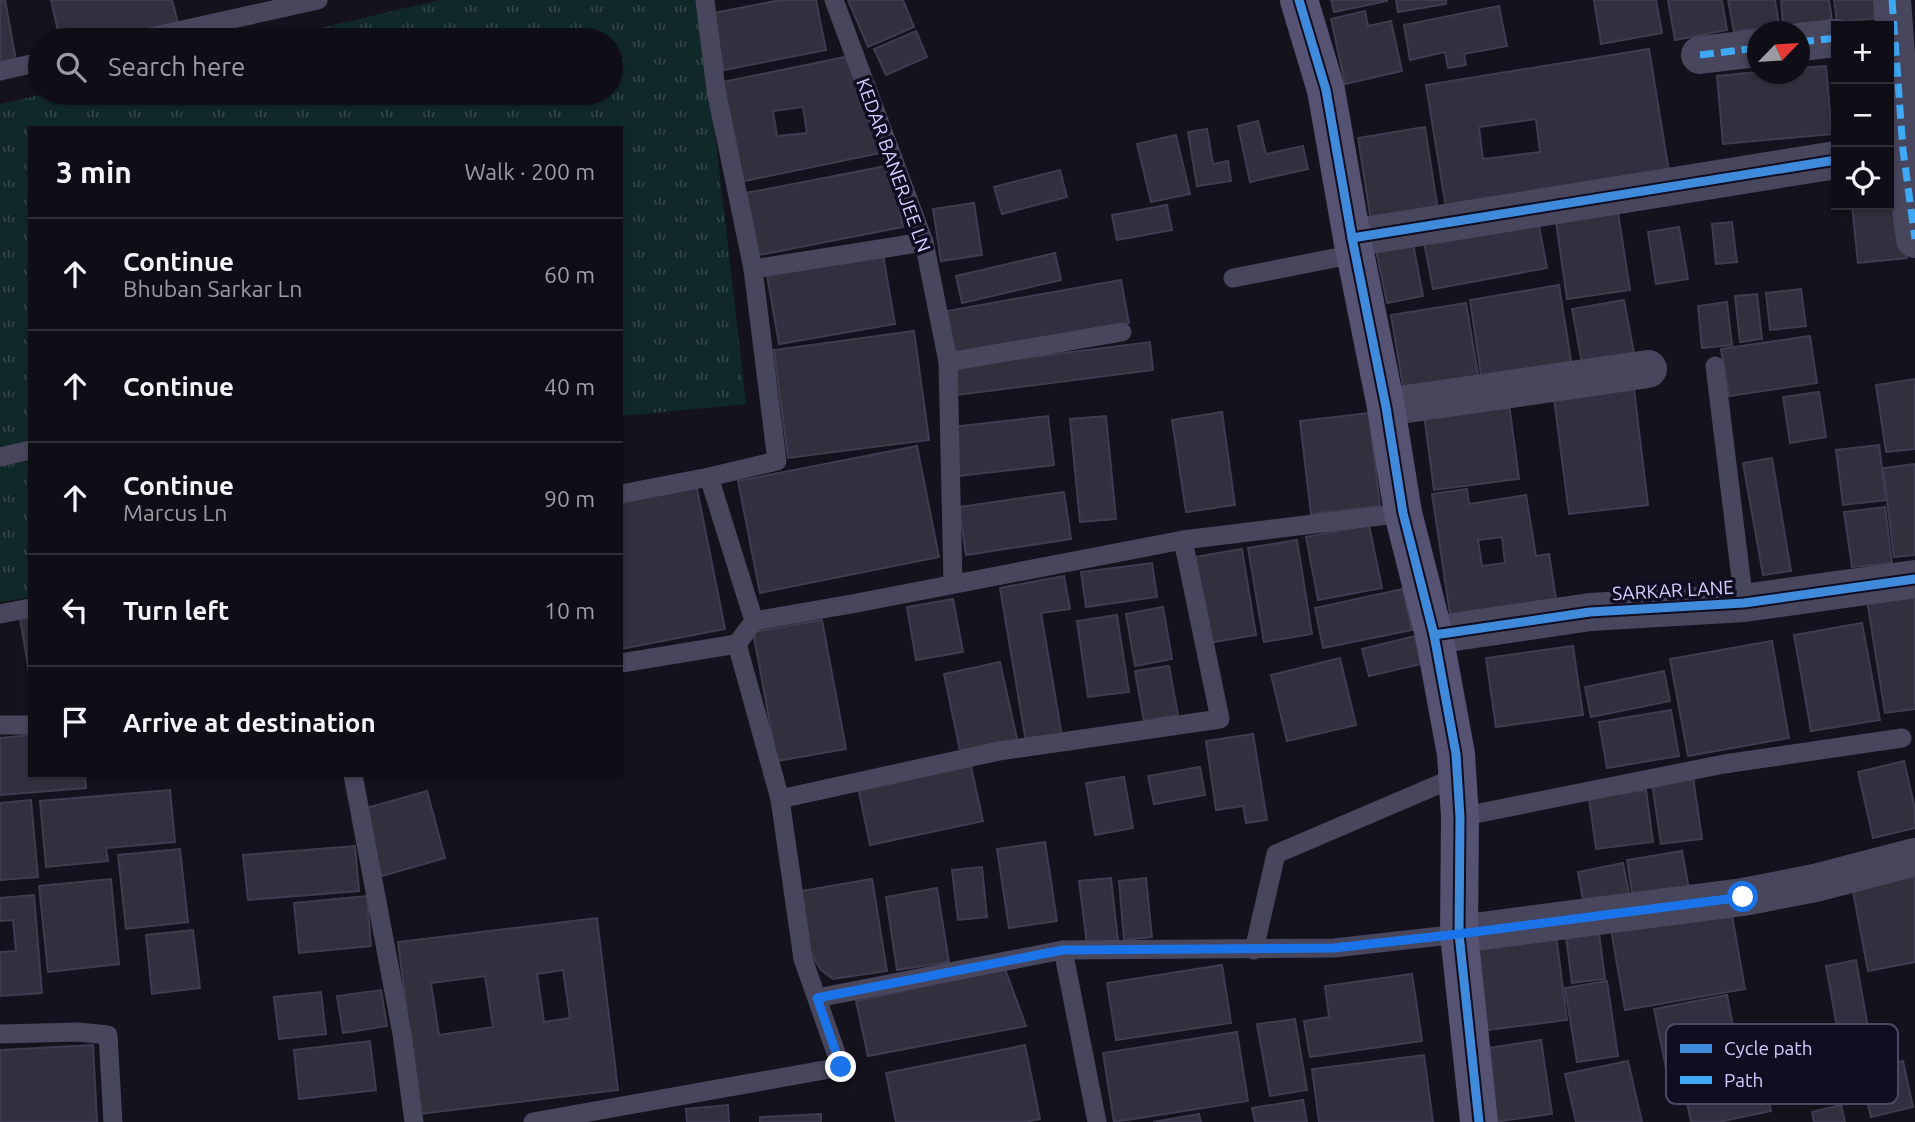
<!DOCTYPE html>
<meta charset="utf-8">
<style>
body{margin:0;font-family:Ubuntu,sans-serif;background:#18171f;color:#f1f3f6}
.controls{position:absolute;right:21px;top:21px;display:grid;overflow:hidden;border-radius:0px;box-shadow:0 2px 5px #0004}
.controls button{width:63px;height:63px;display:grid;place-items:center;padding:0;border:0;border-bottom:2px solid #2f2e35;background:#0f0e16;color:#f1f3f6;font:35px sans-serif}
.compass{position:absolute;left:1747px;top:21px;width:63px;height:63px;border-radius:50%;background:#0f0e16;box-shadow:0 2px 5px #0004;rotate:65deg}
.stop{position:absolute;width:21px;height:21px;margin:-16px;border:5px solid #1a73e8;border-radius:50%;background:#fff}
.stop.end{background:#1a73e8;border-color:#fff;box-shadow:0 2px 7px #0008}
.list{margin:0;padding:0;list-style:none}
h2{display:flex;justify-content:space-between;align-items:center;height:91px;margin:0;padding:0 28px;font-size:30px}
h2 small{font-size:23px;font-weight:400;color:#9b9ca1}
.list li{display:grid;grid-template-columns:46px 1fr auto;gap:21px;align-items:center;box-sizing:border-box;height:112px;padding:0 28px;border-top:2px solid #2f2e35}
.list b{display:block;font-size:26px;white-space:nowrap}
.list p{margin:0;font-size:23px;white-space:nowrap;color:#9b9ca1}
.list em{font-size:23px;font-style:normal;color:#9b9ca1}
.icon{flex:none;width:38px;height:38px;fill:none;stroke:currentColor;stroke-width:2;stroke-linecap:round;stroke-linejoin:round}
.map{position:relative;flex:none;width:1915px;height:1122px;overflow:hidden}
.search{position:absolute;background:#0f0e16;box-shadow:0 2px 5px #0004;left:28px;top:28px;width:595px;height:77px;display:flex;align-items:center;gap:18px;box-sizing:border-box;padding:0 24px;border-radius:38px;color:#9b9ca1;font-size:26px}
.panel{position:absolute;background:#0f0e16;box-shadow:0 2px 5px #0004;left:28px;top:126px;width:595px;height:651px;border-radius:0px}
.map>svg:first-child{display:block}
.grass{fill:url(#grass-tufts)}
.building{fill:#322f3f;stroke:#403c50;stroke-width:2;fill-rule:evenodd}
.lines{fill:none;stroke-linecap:round;stroke-linejoin:round}
.lane{stroke:#48465d;stroke-width:19}
.street{stroke:#48465d;stroke-width:38}
.secondary{stroke:#555371;stroke-width:38}
.quiet{stroke:#3fa9f5;stroke-width:7;stroke-dasharray:14 7;stroke-linecap:butt}
.cycleway-casing{stroke:#110d21;stroke-width:13}
.cycleway{stroke:#408adc;stroke-width:9}
.route{stroke:#1a73e8;stroke-width:9}
.labels{text-anchor:middle;stroke-width:7;stroke-linejoin:round;paint-order:stroke}
.street-label{font-size:19px;fill:#d5cdff;stroke:#110d21}
.key{fill:#110d21;stroke:#4c4764;stroke-width:2}
.key-label{font-size:19px;fill:#d5cdff}
</style>
<div class="map">
<svg width="1915" height="1122" viewBox="0 0 1915 1122">
<defs>
<pattern id="grass-tufts" width="24" height="20" patternUnits="userSpaceOnUse" patternTransform="scale(1.75)"><rect width="24" height="20" fill="#112829"/><path d="M3 7l-1-3M5 7V3M7 7l1-3M15 17l-1-3M17 17v-4M19 17l1-3" fill="none" stroke="#334649"/></pattern>
</defs>
<rect width="100%" height="100%" fill="#14121d"/>
<!-- grass -->
<path class="grass" d="M439 0H700L746 404 621 416V128H30V597L0 602V104L49 93H611V40H270Z"/>
<!-- building -->
<g class="building">
<path d="M0 0H5L16 60 0 64Z"/>
<path d="M51 0H172L179 27 122 40H60Z"/>
<path d="M781 0H816L826 50 724 70 713 13Z"/>
<path d="M848 0H903L914 27 868 47Z"/>
<path d="M1331 0H1387V1L1334 12Z"/>
<path d="M1396 0H1446V4L1398 12Z"/>
<path d="M1594 0H1656L1662 33 1601 44Z"/>
<path d="M1668 0H1722L1727 30 1675 40Z"/>
<path d="M1728 0H1775L1779 25 1734 32Z"/>
<path d="M1781 0H1829L1832 20 1783 26Z"/>
<path d="M1834 0H1878L1880 18 1837 22Z"/>
<path d="M1499 6 1507 46 1464 54 1466 65 1448 68 1445 52 1410 60 1404 25Z"/>
<path d="M1365 11 1368 26 1391 21 1402 71 1345 84 1331 19Z"/>
<path d="M916 31 927 57 886 75 874 49Z"/>
<path d="M1649 49 1669 172 1446 208 1426 85ZM1536 119 1540 152 1483 159 1479 127Z"/>
<path d="M850 56 885 152 740 182 718 83ZM803 107 807 133 777 136 773 111Z"/>
<path d="M1826 66 1832 134 1723 144 1717 76 1758 72 1800 74V68Z"/>
<path d="M1258 121 1266 154 1303 146 1308 169 1250 182 1238 126Z"/>
<path d="M1425 127 1439 217 1372 227 1358 138Z"/>
<path d="M1207 129 1213 164 1228 161 1231 181 1197 186 1188 132Z"/>
<path d="M1176 135 1190 194 1151 202 1137 144Z"/>
<path d="M891 165 903 227 759 255 746 193Z"/>
<path d="M1898 168 1907 258 1858 263 1852 205H1889V169Z"/>
<path d="M1060 170 1067 197 1002 214 994 187Z"/>
<path d="M974 203 982 255 941 261 933 209Z"/>
<path d="M1167 205 1172 230 1117 240 1112 215Z"/>
<path d="M1617 206 1630 290 1567 299 1555 215Z"/>
<path d="M1537 215 1547 268 1433 289 1423 237Z"/>
<path d="M1732 222 1737 262 1716 264 1712 224Z"/>
<path d="M1679 227 1688 279 1656 284 1648 232Z"/>
<path d="M1412 238 1423 296 1387 303 1375 245Z"/>
<path d="M1055 253 1061 280 962 303 956 276Z"/>
<path d="M883 255 895 324 779 344 767 275Z"/>
<path d="M1121 280 1129 323 955 354 947 311Z"/>
<path d="M1559 285 1572 367 1482 381 1470 300Z"/>
<path d="M1801 289 1806 326 1770 330 1766 293Z"/>
<path d="M1757 294 1762 339 1740 342 1735 296Z"/>
<path d="M1624 300 1636 364 1584 374 1572 309Z"/>
<path d="M1727 302 1732 345 1702 348 1698 306Z"/>
<path d="M1466 303 1480 386 1405 398 1391 315Z"/>
<path d="M914 331 929 440 788 458 774 350Z"/>
<path d="M1810 336 1817 383 1729 396 1721 349Z"/>
<path d="M1150 342 1153 370 957 395 953 367Z"/>
<path d="M1915 379V449L1886 452 1876 385Z"/>
<path d="M1633 381 1648 505 1569 514 1553 391Z"/>
<path d="M1819 392 1826 437 1790 443 1783 397Z"/>
<path d="M1509 404 1519 479 1434 490 1424 414Z"/>
<path d="M1222 412 1235 505 1186 512 1172 420Z"/>
<path d="M1369 413 1380 506 1311 514 1300 421Z"/>
<path d="M1048 416 1054 465 959 476 953 427Z"/>
<path d="M1106 416 1116 519 1080 522 1070 419Z"/>
<path d="M1879 445 1886 500 1843 505 1836 450Z"/>
<path d="M917 446 939 557 760 593 738 481Z"/>
<path d="M1772 458 1791 571 1763 575 1743 463Z"/>
<path d="M1915 464V555L1894 557 1883 468Z"/>
<path d="M696 484 725 629 621 649V499Z"/>
<path d="M1467 489 1469 504 1526 495 1536 556 1549 554 1556 599 1450 614 1432 494ZM1502 537 1505 563 1482 566 1478 540Z"/>
<path d="M1064 492 1071 539 966 555 959 507Z"/>
<path d="M1885 507 1892 563 1852 567 1844 512Z"/>
<path d="M1369 525 1382 588 1318 600 1306 537Z"/>
<path d="M1297 540 1312 634 1264 642 1248 548Z"/>
<path d="M1242 549 1256 635 1208 643 1195 557Z"/>
<path d="M1152 563 1157 597 1086 607 1081 572Z"/>
<path d="M1064 576 1070 609 1041 613 1062 736 1026 742 1000 588Z"/>
<path d="M1915 587V709L1885 713 1866 594Z"/>
<path d="M1403 589 1412 630 1323 648 1315 608Z"/>
<path d="M953 599 963 652 916 660 907 607Z"/>
<path d="M1163 607 1172 659 1135 666 1126 614Z"/>
<path d="M1117 615 1129 692 1088 697 1077 621Z"/>
<path d="M30 617V678L20 618Z"/>
<path d="M822 620 846 749 777 761 753 632Z"/>
<path d="M1862 623 1880 720 1811 731 1794 635Z"/>
<path d="M1415 636 1421 664 1369 676 1362 649Z"/>
<path d="M1772 641 1789 738 1688 756 1670 659Z"/>
<path d="M1573 646 1583 715 1496 727 1486 658Z"/>
<path d="M1340 658 1356 725 1287 741 1271 675Z"/>
<path d="M1000 662 1018 743 961 755 944 674Z"/>
<path d="M1169 666 1178 715 1144 721 1135 671Z"/>
<path d="M1664 671 1670 701 1591 717 1585 687Z"/>
<path d="M1671 710 1679 756 1607 768 1599 722Z"/>
<path d="M1253 734 1267 820 1246 823 1243 806 1216 810 1206 741Z"/>
<path d="M30 735V775H85L86 788 0 795V738Z"/>
<path d="M1904 761 1915 809V828L1873 838 1858 772Z"/>
<path d="M970 762 983 821 870 845 858 787Z"/>
<path d="M1200 767 1205 795 1154 804 1148 776Z"/>
<path d="M1124 777 1133 828 1095 835 1086 783Z"/>
<path d="M1693 777 1702 839 1661 844 1652 783Z"/>
<path d="M170 790 175 842 106 848 108 861 46 867 40 801Z"/>
<path d="M1646 790 1653 842 1596 849 1589 798Z"/>
<path d="M427 791 445 858 382 876 363 809Z"/>
<path d="M31 800 38 877 0 880V803Z"/>
<path d="M1045 842 1057 921 1009 928 997 849Z"/>
<path d="M355 846 359 891 248 900 243 855Z"/>
<path d="M180 849 188 922 126 929 118 855Z"/>
<path d="M1682 851 1689 889 1633 898 1627 860Z"/>
<path d="M1623 863 1630 898 1584 906 1578 872Z"/>
<path d="M982 867 987 917 958 920 952 870Z"/>
<path d="M1915 874V962L1868 971 1852 886Z"/>
<path d="M1111 878 1118 941 1087 944 1079 881Z"/>
<path d="M1146 878 1152 937 1124 940 1119 881Z"/>
<path d="M111 879 119 964 48 972 39 886Z"/>
<path d="M872 879 887 971 833 979 821 970 809 950 801 891Z"/>
<path d="M937 888 949 962 897 970 886 897Z"/>
<path d="M34 895 42 993 0 996V952L16 951 13 920 0 921V898Z"/>
<path d="M367 896 371 946 299 953 294 903Z"/>
<path d="M1730 904 1745 989 1625 1010 1610 924Z"/>
<path d="M597 918 618 1090 420 1114 398 942ZM563 970 570 1018 544 1022 537 974ZM485 976 493 1027 439 1035 431 983Z"/>
<path d="M1598 925 1605 979 1572 983 1565 929Z"/>
<path d="M1555 927 1567 1020 1481 1031 1469 938Z"/>
<path d="M193 930 200 988 152 994 146 935Z"/>
<path d="M1856 960 1869 1033 1839 1038 1826 966Z"/>
<path d="M1222 965 1231 1023 1116 1040 1107 983Z"/>
<path d="M1005 969 1026 1026 868 1056 856 1001Z"/>
<path d="M1412 974 1422 1041 1310 1057 1304 1021 1329 1017 1325 986Z"/>
<path d="M1607 981 1618 1056 1577 1062 1565 988Z"/>
<path d="M381 990 387 1026 343 1033 337 996Z"/>
<path d="M321 992 326 1034 279 1039 274 997Z"/>
<path d="M1727 995 1741 1069 1669 1083 1654 1009Z"/>
<path d="M1295 1019 1307 1090 1270 1096 1257 1024Z"/>
<path d="M1237 1032 1248 1101 1114 1122 1103 1053Z"/>
<path d="M1541 1040 1552 1114 1494 1122 1475 1050Z"/>
<path d="M370 1041 376 1090 299 1099 294 1050Z"/>
<path d="M93 1045 97 1122H0V1050Z"/>
<path d="M1025 1045 1040 1119 1025 1122H896L886 1073Z"/>
<path d="M1424 1055 1433 1122H1319L1312 1069Z"/>
<path d="M1628 1061 1642 1122H1576L1565 1074Z"/>
<path d="M1903 1061 1913 1107 1871 1117 1860 1071Z"/>
<path d="M1762 1066 1771 1111 1718 1122H1691L1683 1083Z"/>
<path d="M1303 1100 1307 1122H1255L1252 1108Z"/>
<path d="M728 1105 729 1122H687L686 1109Z"/>
<path d="M1841 1105 1845 1122H1814L1812 1112Z"/>
<path d="M821 1114V1122H760V1117Z"/>
<path d="M1199 1114 1201 1122H1153Z"/>
</g>
<g class="lines">
<!-- lane -->
<g class="lane">
<path d="M834 0 924 242 948 362 953 584"/>
<path d="M137 40 318 0"/>
<path d="M0 71 40 62"/>
<path d="M753 269 924 242"/>
<path d="M1233 278 1355 254"/>
<path d="M948 362 1122 332"/>
<path d="M1715 366 1744 603"/>
<path d="M0 457 30 450"/>
<path d="M621 494 709 477 777 461 753 269 716 90 705 0"/>
<path d="M0 614 30 608"/>
<path d="M754 621 857 603 1183 540 1403 513"/>
<path d="M621 663 737 644"/>
<path d="M0 725H30"/>
<path d="M353 775 402 1034 414 1122"/>
<path d="M780 799 999 751 1220 719 1183 540"/>
<path d="M1460 817 1724 764 1902 738"/>
<path d="M1063 950 1097 1122"/>
<path d="M1254 950 1276 854 1456 777"/>
<path d="M817 998 1063 950 1334 948 1459 934"/>
<path d="M0 1034 79 1032 108 1035 113 1122"/>
<path d="M533 1122 841 1067 803 959 780 799 737 644 754 621 709 477"/>
</g>
<!-- street -->
<g class="street">
<path d="M1892 0 1903 150 1915 239"/>
<path d="M1800 42 1836 38"/>
<path d="M1700 55 1758 48"/>
<path d="M1352 238 1836 160"/>
<path d="M1386 407 1648 369"/>
<path d="M1434 635 1590 612 1744 603 1915 579"/>
<path d="M1459 934 1743 897 1815 883 1915 857"/>
</g>
<!-- secondary -->
<path class="secondary" d="M1299 0 1326 90 1352 238 1386 407 1403 513 1434 635 1456 754 1460 817 1459 934 1479 1122"/>
<!-- quiet -->
<g class="quiet">
<path d="M1892 0 1903 150 1915 239"/>
<path d="M1800 42 1836 38"/>
<path d="M1700 55 1758 48"/>
</g>
<!-- cycleway casing -->
<g class="cycleway-casing">
<g id="cycleway">
<path d="M1299 0 1326 90 1352 238 1386 407 1403 513 1434 635 1456 754 1460 817 1459 934 1479 1122"/>
<path d="M1352 238 1836 160"/>
<path d="M1434 635 1590 612 1744 603 1915 579"/>
</g>
</g>
<!-- cycleway -->
<use href="#cycleway" class="cycleway"/>
</g>
<g class="lines">
<!-- route -->
<path class="route" d="M841 1067 817 998 1063 950 1334 948 1459 934 1743 897"/>
</g>
<g class="labels">
<!-- street labels -->
<g class="street-label">
<text transform="translate(894 165) rotate(70)" y="7">KEDAR BANERJEE LN</text>
<text transform="translate(1673 590) rotate(-3)" y="7">SARKAR LANE</text>
</g>
</g>
<!-- legend -->
<rect x="1666" y="1024" width="232" height="80" rx="10" class="key"/>
<rect x="1680" y="1044" width="32" height="9" fill="#408adc"/>
<rect x="1680" y="1076" width="32" height="8" fill="#3fa9f5"/>
<g class="key-label">
<text x="1724" y="1055">Cycle path</text>
<text x="1724" y="1087">Path</text>
</g>
</svg>
<div class="controls">
<button>+</button>
<button>−</button>
<button><svg class="icon" aria-label="locate" viewBox="0 0 24 24"><circle cx="12" cy="12" r="6"/><path d="M12 2v4M12 18v4M2 12h4M18 12h4"/></svg></button>
</div>
<svg class="compass" viewBox="-18 -18 36 36"><path d="M0-13l5 13h-10z" fill="#e53935"/><path d="M0 13l5-13h-10z" fill="#9b9ca1"/></svg>
<div class="stop" style="left:1743px;top:897px"></div>
<div class="stop end" style="left:841px;top:1067px"></div>
<div class="search"><svg class="icon" aria-label="search" viewBox="0 0 24 24"><circle cx="10" cy="10" r="6"/><path d="M15 15l6 6"/></svg>Search here</div>
<section class="panel">
<h2>3 min<small>Walk · 200 m</small></h2>
<ul class="list">
<li><svg class="icon" aria-label="ahead" viewBox="0 0 24 24"><path d="M12 20V5M6 11l6-6 6 6"/></svg><div><b>Continue</b><p>Bhuban Sarkar Ln</p></div><em>60 m</em></li>
<li><svg class="icon" aria-label="ahead" viewBox="0 0 24 24"><path d="M12 20V5M6 11l6-6 6 6"/></svg><div><b>Continue</b></div><em>40 m</em></li>
<li><svg class="icon" aria-label="ahead" viewBox="0 0 24 24"><path d="M12 20V5M6 11l6-6 6 6"/></svg><div><b>Continue</b><p>Marcus Ln</p></div><em>90 m</em></li>
<li><svg class="icon" aria-label="left" viewBox="0 0 24 24"><path d="M17 20v-9H6M10 6l-5 5 5 5"/></svg><div><b>Turn left</b></div><em>10 m</em></li>
<li><svg class="icon" aria-label="arrive" viewBox="0 0 24 24"><path d="M6 21V4h12l-3 4 3 4H6"/></svg><div><b>Arrive at destination</b></div></li>
</ul>
</section>
</div>
